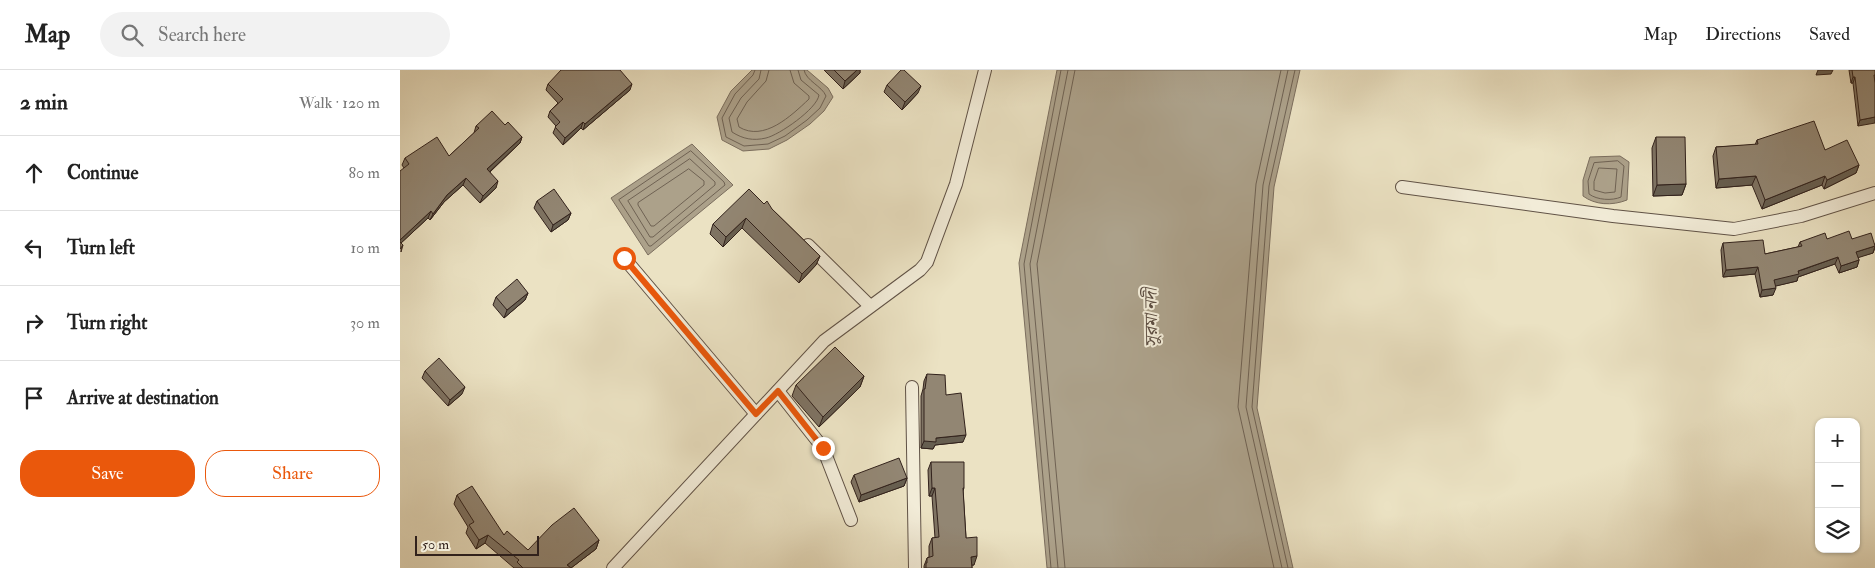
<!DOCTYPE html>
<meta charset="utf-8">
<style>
body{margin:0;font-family:"IM FELL Double Pica","Noto Serif Bengali",serif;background:#f2f2f2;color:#222}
.controls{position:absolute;right:15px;bottom:15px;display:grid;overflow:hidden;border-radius:10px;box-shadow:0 1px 4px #0004}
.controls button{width:45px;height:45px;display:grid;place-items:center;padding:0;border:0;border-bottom:1px solid #e0e0e0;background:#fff;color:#222;font:25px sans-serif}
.scale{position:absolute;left:15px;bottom:12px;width:124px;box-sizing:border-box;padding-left:5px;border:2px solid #32221c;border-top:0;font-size:14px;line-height:18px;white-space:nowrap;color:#32221c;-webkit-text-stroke:4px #f2ecd8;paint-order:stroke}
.stop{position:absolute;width:15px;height:15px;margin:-11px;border:4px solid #ea580c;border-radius:50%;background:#fff}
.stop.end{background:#ea580c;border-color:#fff;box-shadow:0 1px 5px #0008}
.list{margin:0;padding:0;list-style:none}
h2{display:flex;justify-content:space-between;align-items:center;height:65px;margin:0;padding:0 20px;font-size:21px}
h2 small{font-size:16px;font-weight:400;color:#767676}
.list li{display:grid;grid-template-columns:32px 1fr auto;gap:15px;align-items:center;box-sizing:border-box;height:75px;padding:0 20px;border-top:1px solid #e0e0e0}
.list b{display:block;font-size:19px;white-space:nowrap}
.list em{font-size:16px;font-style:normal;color:#767676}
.actions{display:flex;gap:10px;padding:15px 20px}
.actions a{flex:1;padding:11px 0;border:1px solid #ea580c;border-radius:20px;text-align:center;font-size:18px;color:#ea580c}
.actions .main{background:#ea580c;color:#fff}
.icon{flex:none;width:28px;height:28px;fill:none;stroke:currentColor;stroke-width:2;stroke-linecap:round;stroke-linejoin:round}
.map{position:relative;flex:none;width:1475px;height:498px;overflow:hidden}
header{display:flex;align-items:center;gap:30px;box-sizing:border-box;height:70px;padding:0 25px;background:#fff;border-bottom:1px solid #e0e0e0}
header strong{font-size:24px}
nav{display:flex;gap:28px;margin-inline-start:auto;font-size:18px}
.search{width:350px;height:45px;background:#f2f2f2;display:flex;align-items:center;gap:12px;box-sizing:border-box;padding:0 18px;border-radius:28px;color:#767676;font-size:19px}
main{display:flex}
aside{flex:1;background:#fff}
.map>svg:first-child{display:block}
.water{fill:#aca18a;stroke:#7b6e5e}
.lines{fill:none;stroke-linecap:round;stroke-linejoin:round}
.shore{stroke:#6f6253;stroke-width:1}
.street-casing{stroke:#605246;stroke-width:14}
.street{stroke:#f2ecd8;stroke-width:12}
.wall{fill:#7e7363;stroke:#32221c}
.shaded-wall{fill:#665e50;stroke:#32221c}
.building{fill:#928673;stroke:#32221c}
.route{stroke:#ea580c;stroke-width:6}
.labels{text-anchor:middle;stroke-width:4;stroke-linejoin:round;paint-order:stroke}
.water-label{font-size:18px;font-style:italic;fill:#5d4e42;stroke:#f2ecd8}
</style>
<header>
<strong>Map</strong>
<div class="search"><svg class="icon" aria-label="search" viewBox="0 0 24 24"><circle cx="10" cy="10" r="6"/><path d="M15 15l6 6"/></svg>Search here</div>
<nav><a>Map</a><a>Directions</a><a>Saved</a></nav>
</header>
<main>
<aside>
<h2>2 min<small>Walk · 120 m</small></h2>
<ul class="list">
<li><svg class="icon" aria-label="ahead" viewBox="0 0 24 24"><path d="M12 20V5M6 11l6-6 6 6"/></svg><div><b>Continue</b></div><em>80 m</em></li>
<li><svg class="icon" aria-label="left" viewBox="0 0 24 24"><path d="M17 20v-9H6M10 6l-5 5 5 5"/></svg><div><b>Turn left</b></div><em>10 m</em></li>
<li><svg class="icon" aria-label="right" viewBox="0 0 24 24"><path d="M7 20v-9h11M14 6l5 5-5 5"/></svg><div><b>Turn right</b></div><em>30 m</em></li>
<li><svg class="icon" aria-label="arrive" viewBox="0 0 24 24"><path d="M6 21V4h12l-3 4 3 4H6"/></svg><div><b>Arrive at destination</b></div></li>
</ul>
<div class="actions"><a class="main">Save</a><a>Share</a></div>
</aside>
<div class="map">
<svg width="1475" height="498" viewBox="0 0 1475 498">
<rect width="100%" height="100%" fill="#ebe2c3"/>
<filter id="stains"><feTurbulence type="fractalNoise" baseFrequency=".004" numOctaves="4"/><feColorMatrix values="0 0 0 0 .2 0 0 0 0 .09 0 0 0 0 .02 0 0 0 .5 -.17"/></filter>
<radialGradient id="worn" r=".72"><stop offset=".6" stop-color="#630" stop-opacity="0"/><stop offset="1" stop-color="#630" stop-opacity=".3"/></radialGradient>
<!-- water -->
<g class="water">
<path d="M352 0H407L428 18 433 27 424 41 410 54 387 70 369 79 343 81 322 70 317 47 331 21Z"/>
<path d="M657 0H900L874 117 857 338 893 498H647L619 193Z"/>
<path d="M292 74 333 115 248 185 211 128Z"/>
<path d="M1220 86 1229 92 1227 130C1212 136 1195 135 1183 126V110L1190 87Z"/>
</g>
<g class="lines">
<!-- shore -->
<g class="shore">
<path d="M355 0 353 5 335 24 322 48 326 67 344 76 368 74 385 66 407 50 420 38 426 26C422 16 406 11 404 0"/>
<path d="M361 0 359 9 341 28 329 48 332 62C343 69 353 71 366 68 379 65 417 39 419 25L401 10 398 0"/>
<path d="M369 0 366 11 347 32 337 49 339 57C364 72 391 46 409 29V26L394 13 390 0"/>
<path d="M291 81 324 112 325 115 251 176H249L219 130Z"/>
<path d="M290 89 315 112V115L253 167H250L228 131Z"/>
<path d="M1218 91 1224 96 1221 127C1212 131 1197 130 1189 124L1188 111 1194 93Z"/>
<path d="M1199 98 1217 99 1215 122 1205 123 1194 120V112Z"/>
<path d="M289 99 304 111V115L254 156H251L238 135V133Z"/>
<path d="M651 498 624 194 661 0"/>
<path d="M658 498 630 194 668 0"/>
<path d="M665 498 637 194 675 0"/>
<path d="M874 498 838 337 856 114 881 0"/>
<path d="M882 498 846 337 863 115 888 0"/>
<path d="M888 498 852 337 869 116 895 0"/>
</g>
<!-- street casing -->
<g class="street-casing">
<g id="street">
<path d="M1002 117 1213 146 1334 159 1401 146 1475 123"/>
<path d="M408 175 470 236"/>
<path d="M224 188 356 344"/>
<path d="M512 317 515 498"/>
<path d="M378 321 423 378 451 450"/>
<path d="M213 498 424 271 520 200 527 192 556 114 585 0"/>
</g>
</g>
<!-- street -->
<use href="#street" class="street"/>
</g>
<!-- wall -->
<g class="wall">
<path d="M424 0H460V3L443 19Z"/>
<path d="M1449 0H1475V13L1458 56 1453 13H1451Z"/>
<path d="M148 14 230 20 183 60 181 58 163 75 153 63 156 56 148 47 150 41 158 33 146 20Z"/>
<path d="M487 15 518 23 502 40 484 22Z"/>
<path d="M105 55 122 67 120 73 90 102 96 118 80 133 63 115 44 132 30 150 28 148 1 173 3 175 1 182 4 98 2 95 5 88 49 86 74 63 76 56Z"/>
<path d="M1256 67 1286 114 1282 125 1253 126 1252 78Z"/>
<path d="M1357 70 1425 80 1459 95 1456 103 1424 119 1422 115 1362 139 1352 115 1316 118 1313 86 1316 77 1355 75Z"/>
<path d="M137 131 171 143 168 150 151 162 134 138Z"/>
<path d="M364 134 372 139 420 186 416 195 399 213 342 158 323 177 310 164 313 154Z"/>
<path d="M1427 169H1452L1475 174V178L1473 183 1458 187 1459 190 1457 197 1439 203 1435 194 1398 207 1397 211 1375 216 1373 225 1360 227 1355 204 1323 207 1321 180 1323 173 1365 184 1398 177 1400 172Z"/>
<path d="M128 223 125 230 104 248 93 235 96 227Z"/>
<path d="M25 301 62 324 48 336 22 308Z"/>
<path d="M527 304 546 325 563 372 535 375 533 379 521 378V326L523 319 524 311Z"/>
<path d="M464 306 460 317 419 357 392 326 396 315Z"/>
<path d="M531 392 564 418 563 421 566 468 574 495H572V498H524V496L527 488 529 487V476L532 468H535L532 426H529L528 400Z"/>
<path d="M454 405 507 408 504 416 459 432 451 412Z"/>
<path d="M57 425 104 465 128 480 199 470 196 479 171 498H114L85 473 76 479 66 463 68 457 54 434Z"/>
</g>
<!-- shaded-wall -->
<g class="shaded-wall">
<path d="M457 0H460V3L443 19 445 11Z"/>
<path d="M1418 0H1433L1431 4 1416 5Z"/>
<path d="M1453 7H1455L1453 13H1451Z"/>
<path d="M232 14 230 20 183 60 185 54Z"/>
<path d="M521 16 518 23 502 40 505 32Z"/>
<path d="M1475 47V53L1458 56 1460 50Z"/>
<path d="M183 52 181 58 163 75 165 68Z"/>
<path d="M122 67 120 73 85 106 87 99Z"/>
<path d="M1459 95 1456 103 1424 119 1427 110Z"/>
<path d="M1356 106 1352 115 1316 118 1319 109Z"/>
<path d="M1425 106 1422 115 1362 139 1365 130Z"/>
<path d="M66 108 63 115 44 132 30 150 33 144 47 125Z"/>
<path d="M98 111 96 118 80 133 83 126Z"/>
<path d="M1286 114 1282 125 1253 126 1257 115Z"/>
<path d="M31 141 28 148 0 174V170Z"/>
<path d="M171 143 168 150 151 162 153 155Z"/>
<path d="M346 148 342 158 323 177 326 167Z"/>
<path d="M1475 176 1473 183 1454 189 1456 182Z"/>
<path d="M420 186 416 195 399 213 402 204Z"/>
<path d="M1438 187 1435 194 1398 207 1397 211 1372 217 1374 210Z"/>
<path d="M1459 190 1457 197 1439 203 1441 196Z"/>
<path d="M1358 197 1355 204 1323 207 1326 200Z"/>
<path d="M1376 218 1373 225 1360 227 1362 220Z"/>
<path d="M128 223 125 230 104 248 107 240Z"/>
<path d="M464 306 460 317 419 357 423 347Z"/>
<path d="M65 317 62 324 48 336 50 330Z"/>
<path d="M566 365 563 372 535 375 533 379 521 378 524 371 536 368Z"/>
<path d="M507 408 504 416 459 432 461 425Z"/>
<path d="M532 418H535L532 426H529Z"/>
<path d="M88 465 85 473 76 479 79 470Z"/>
<path d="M199 470 196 479 171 498 167 495Z"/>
<path d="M577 486 574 495H568L571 487Z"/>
</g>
<!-- building -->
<g class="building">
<path d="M161 0H220L232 14 185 54 183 52 165 68 155 57 160 52 150 41 163 29 148 14Z"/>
<path d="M434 0H457L445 11Z"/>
<path d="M501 0H504L521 16 505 32 487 15Z"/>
<path d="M1452 0H1475V5H1474L1475 13V47L1460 50 1455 7H1453Z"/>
<path d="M92 41 105 55 108 52 122 67 87 99 98 111 83 126 66 108 47 125 33 144 31 141 0 170V101L9 94 5 88 37 67 49 86 79 58 76 56Z"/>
<path d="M1414 51 1425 80 1447 70 1459 95 1427 110 1425 106 1365 130 1356 106 1319 109 1316 77 1358 74 1357 70Z"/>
<path d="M1256 67H1285L1286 114 1257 115Z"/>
<path d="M154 119 171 143 153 155 137 131Z"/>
<path d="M349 119 364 134 367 131 372 139 420 186 402 204 346 148 326 167 313 154Z"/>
<path d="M1449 161 1452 169 1471 163 1475 176 1456 182 1459 190 1441 196 1438 187 1398 201 1399 204 1374 210 1376 218 1362 220 1358 197 1326 200 1323 173 1363 170 1365 184 1402 176 1400 172 1425 163 1427 169Z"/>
<path d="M0 172 3 175 0 179Z"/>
<path d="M117 209 128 223 107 240 96 227Z"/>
<path d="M435 277 464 306 423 347 396 315Z"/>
<path d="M39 288 65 317 50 330 25 301Z"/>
<path d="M527 304 545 305 546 325 561 323 566 365 536 368V372L524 371V319H525Z"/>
<path d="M499 388 507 408 461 425 454 405Z"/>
<path d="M531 392H564V418H563L566 468 577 467V486L571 487 572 498H526V493H527V488L533 486 532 468 539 467 535 418H532Z"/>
<path d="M72 416 104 465 107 461 128 480 152 455 174 438 199 470 167 495 171 498H123L117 492 119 490 88 465 79 470 69 455 74 452 57 425Z"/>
</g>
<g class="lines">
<!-- route -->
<path class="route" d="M224 188 356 344 378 321 423 378"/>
</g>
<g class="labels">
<!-- water labels -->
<g class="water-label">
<text transform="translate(751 248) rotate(-91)" y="6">সুরমা নদী</text>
</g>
</g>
<rect width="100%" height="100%" filter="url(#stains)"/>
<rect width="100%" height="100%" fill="url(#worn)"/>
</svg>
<div class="controls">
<button>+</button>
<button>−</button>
<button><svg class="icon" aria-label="layers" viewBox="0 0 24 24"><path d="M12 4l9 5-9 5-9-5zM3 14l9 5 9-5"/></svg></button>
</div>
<div class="scale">50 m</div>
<div class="stop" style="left:224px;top:188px"></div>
<div class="stop end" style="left:423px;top:378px"></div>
</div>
</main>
